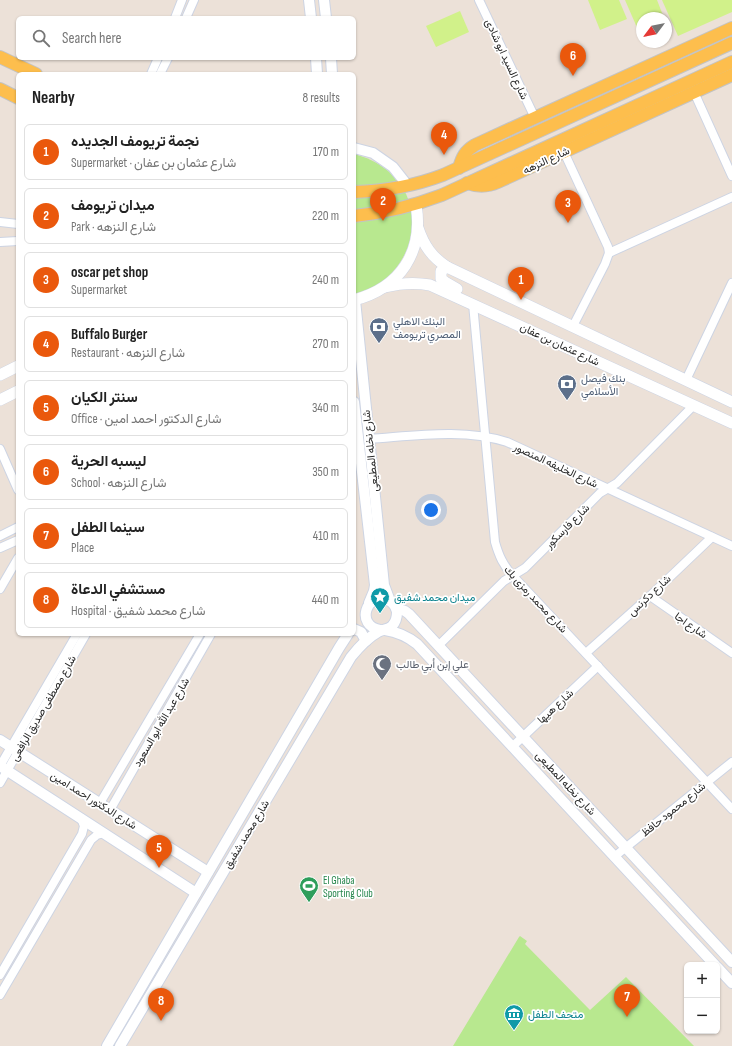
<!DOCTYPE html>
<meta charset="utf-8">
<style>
body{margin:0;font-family:"Sofia Sans Condensed",Vazirmatn,sans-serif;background:#f2f2f2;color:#222}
.controls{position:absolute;right:12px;bottom:12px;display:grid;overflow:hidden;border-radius:6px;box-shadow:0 1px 3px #0004}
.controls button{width:36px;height:36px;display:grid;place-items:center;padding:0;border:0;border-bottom:1px solid #e0e0e0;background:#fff;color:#222;font:20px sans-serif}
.compass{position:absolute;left:636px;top:12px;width:36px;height:36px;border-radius:50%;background:#fff;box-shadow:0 1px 3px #0004;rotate:238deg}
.you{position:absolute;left:431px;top:510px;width:14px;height:14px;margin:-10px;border:3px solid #fff;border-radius:50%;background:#1a73e8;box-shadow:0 0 0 6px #1a73e833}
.badge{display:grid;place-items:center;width:26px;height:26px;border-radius:50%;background:#ea580c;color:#fff;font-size:13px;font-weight:700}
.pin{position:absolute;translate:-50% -33px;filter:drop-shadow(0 1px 2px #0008)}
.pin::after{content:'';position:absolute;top:21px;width:14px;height:12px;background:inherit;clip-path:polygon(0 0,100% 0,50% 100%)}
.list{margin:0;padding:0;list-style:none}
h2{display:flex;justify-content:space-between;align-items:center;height:52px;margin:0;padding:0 16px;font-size:17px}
h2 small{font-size:13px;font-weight:400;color:#767676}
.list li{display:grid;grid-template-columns:26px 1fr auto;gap:12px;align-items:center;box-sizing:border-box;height:56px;margin:0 8px 8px;padding:0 8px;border:1px solid #e0e0e0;border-radius:6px}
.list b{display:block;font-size:15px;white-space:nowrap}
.list p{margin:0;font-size:13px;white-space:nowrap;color:#767676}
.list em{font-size:13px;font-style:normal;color:#767676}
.icon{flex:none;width:22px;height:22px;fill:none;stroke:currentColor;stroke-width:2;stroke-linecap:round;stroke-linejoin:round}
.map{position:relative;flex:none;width:732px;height:1046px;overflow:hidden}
.search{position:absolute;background:#fff;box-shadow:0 1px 3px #0004;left:16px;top:16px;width:340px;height:44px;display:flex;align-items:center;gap:10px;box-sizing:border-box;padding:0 14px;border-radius:6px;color:#767676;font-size:15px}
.panel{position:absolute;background:#fff;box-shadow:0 1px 3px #0004;left:16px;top:72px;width:340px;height:564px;border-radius:6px}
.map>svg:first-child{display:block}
.green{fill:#b8e88f}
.pitch{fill:#d1f18a}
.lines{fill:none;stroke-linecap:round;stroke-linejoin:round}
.minor-casing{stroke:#cdd4e3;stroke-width:10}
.tertiary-casing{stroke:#cdd4e3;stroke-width:12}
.secondary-casing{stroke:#cdd4e3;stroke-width:12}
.primary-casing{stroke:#c3c3c3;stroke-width:14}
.minor{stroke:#fff;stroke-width:8}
.tertiary{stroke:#fff;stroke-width:10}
.secondary{stroke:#fff;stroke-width:11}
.primary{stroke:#fdbe4d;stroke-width:12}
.labels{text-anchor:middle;stroke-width:3.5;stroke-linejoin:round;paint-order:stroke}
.street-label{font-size:11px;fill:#282828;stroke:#fff}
.service-label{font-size:11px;fill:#4e5e75;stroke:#fff;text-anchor:start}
.culture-label{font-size:11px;fill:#0d838f;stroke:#fff;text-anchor:start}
.worship-label{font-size:11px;fill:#5b616d;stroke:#fff;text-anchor:start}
.leisure-label{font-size:11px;fill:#27864d;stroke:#fff;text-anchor:start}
</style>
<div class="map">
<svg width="732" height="1046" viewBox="0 0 732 1046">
<rect width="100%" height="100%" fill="#ece1d8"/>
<!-- green -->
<g class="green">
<path d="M354 154C366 157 377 162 387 170 434 208 411 282 354 294Z"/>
<path d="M520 936 527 941 525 944 590 1010 626 977 694 1046H453L519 937Z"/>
</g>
<!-- pitch -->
<g class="pitch">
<path d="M588 0H619L627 19 600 30Z"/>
<path d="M625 0H657L664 18H642V39Z"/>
<path d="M662 0H732V12L678 36Z"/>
<path d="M460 11 469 32 436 47 426 26Z"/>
</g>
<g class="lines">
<!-- minor casing -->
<g class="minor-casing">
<g id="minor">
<path d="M479 0 535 118"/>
<path d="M175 18 182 0"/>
<path d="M186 18 194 0"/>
<path d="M151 74 158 58"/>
<path d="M160 74 168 58"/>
<path d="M694 92 732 176"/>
<path d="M564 152 608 247 609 253 605 264 573 326"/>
<path d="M0 222 18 224"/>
<path d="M0 242 18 241"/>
<path d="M609 253 732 197"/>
<path d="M473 304 495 542C499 556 503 565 513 576L732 809"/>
<path d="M686 380 732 283"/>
<path d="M369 439C414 436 463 428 507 442L732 546"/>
<path d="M0 449 18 490"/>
<path d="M0 536 18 527"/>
<path d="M0 548 18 540"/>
<path d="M0 589 18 558"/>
<path d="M650 596 732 653"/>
<path d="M438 646 504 581 525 568 600 493 617 483 694 405"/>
<path d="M586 653 650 596 712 537"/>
<path d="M512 747 598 666"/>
<path d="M0 766 77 634"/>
<path d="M0 783 86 634"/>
<path d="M100 803 200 634"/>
<path d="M110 810 211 634"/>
<path d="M614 857 732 762"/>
<path d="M0 975 82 834 84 826 81 818"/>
<path d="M0 995 91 840 97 835 104 833"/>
</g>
</g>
<!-- tertiary casing -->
<g class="tertiary-casing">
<g id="tertiary">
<path d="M309 0 311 18"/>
<path d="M324 0 326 18"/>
<path d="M316 58 317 74"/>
<path d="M331 58 332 74"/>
<path d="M354 148 373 153 393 167 408 186"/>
<path d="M355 300 384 585 390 601"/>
<path d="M354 402 375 585 374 591 369 603"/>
<path d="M396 608 405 611 409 614 732 962"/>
<path d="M354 629 361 632 366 641"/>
<path d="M385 630C398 632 407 636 417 644L715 965"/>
<path d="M0 740 208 872"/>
<path d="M0 766 196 893"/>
<path d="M717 967 732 983"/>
<path d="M107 1046 339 648 348 634"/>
<path d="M120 1046 351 657C359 647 367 638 378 632 383 629 388 630 392 626 396 622 397 617 397 612 396 606 392 602 388 600 366 591 355 626 380 630"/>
</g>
</g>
<!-- secondary casing -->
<g class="secondary-casing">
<g id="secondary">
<path d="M418 228C424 246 432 257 447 267L732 402"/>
<path d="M447 267 441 271V279L445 282 457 289"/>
<path d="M385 287C401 283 414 282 430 285L732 423"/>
<path d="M354 300C400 288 424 252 416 205"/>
<path d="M0 375 18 366"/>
<path d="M0 400 18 391"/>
</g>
</g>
<!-- primary casing -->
<g class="primary-casing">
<g id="primary">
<path d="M0 57 36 74"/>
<path d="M0 89 18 98"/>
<path d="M459 168C462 157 465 151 475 145L732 28"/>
<path d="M467 183C478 187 487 187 498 182L732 75"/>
<path d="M354 192C385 191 414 186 443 175L732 43"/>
<path d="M354 216C385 213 413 206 442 195L732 62"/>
</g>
</g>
<!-- minor -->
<use href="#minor" class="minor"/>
<!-- tertiary -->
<use href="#tertiary" class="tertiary"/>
<!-- secondary -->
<use href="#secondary" class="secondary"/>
<!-- primary -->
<use href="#primary" class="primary"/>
</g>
<!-- icons -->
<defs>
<g id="bank-pin" transform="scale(1)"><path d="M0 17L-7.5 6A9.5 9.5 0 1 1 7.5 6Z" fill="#5c6f8a" stroke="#fff"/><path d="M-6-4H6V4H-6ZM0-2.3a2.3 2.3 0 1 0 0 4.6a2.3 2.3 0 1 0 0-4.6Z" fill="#fff"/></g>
<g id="sight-pin" transform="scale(1)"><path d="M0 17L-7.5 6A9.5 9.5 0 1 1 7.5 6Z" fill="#0f9aa8" stroke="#fff"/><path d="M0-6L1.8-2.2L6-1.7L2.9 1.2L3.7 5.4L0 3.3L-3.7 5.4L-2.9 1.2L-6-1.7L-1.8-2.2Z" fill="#fff"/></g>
<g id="mosque-pin" transform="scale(1)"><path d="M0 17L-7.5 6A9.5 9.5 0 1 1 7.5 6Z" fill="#6b7280" stroke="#fff"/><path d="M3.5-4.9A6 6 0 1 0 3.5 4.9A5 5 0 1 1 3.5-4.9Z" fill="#fff"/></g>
<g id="stadium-pin" transform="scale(1)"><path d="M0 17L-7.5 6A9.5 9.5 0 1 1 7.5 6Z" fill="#2e9e5b" stroke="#fff"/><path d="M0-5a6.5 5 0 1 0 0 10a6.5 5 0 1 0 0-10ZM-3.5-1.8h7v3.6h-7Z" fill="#fff"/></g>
<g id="museum-pin" transform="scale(1)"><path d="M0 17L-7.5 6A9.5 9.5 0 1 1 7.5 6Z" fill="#0f9aa8" stroke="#fff"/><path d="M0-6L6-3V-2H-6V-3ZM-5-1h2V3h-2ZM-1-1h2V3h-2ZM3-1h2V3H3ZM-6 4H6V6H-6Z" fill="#fff"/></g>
</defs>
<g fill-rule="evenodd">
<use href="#bank-pin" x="379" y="327"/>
<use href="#bank-pin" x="567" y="384"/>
<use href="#sight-pin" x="380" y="597"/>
<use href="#mosque-pin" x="382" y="664"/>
<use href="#stadium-pin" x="309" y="886"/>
<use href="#museum-pin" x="514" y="1014"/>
</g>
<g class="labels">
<!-- street labels -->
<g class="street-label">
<text transform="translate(507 59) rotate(65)" y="4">شارع السيد ابو شادى</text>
<text transform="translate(546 160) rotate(-25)" y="4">شارع النزهه</text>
<text transform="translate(560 344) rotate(25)" y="4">شارع عثمان بن عفان</text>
<text transform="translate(370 451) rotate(-96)" y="4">شارع نخله المطيعى</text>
<text transform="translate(556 465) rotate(25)" y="4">شارع الخليفه المنصور</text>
<text transform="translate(567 526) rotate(-45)" y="4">شارع فارسكور</text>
<text transform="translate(649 595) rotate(-43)" y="4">شارع دكرنس</text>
<text transform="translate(536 599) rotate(47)" y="4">شارع محمد رمزى بك</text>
<text transform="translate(691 625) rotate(35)" y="4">شارع اجا</text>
<text transform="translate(555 706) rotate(-43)" y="4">شارع هيها</text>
<text transform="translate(43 708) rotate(-60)" y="4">شارع مصطفى صديق الرافعى</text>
<text transform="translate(161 722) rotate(-60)" y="4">شارع عبد الله ابو السعود</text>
<text transform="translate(566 783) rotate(47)" y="4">شارع نخله المطيعى</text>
<text transform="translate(94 800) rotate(32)" y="4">شارع الدكتور احمد امين</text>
<text transform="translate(673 809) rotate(-39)" y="4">شارع محمود حافظ</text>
<text transform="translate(246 834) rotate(-59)" y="4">شارع محمد شفيق</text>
</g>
<!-- service labels -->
<g class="service-label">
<text x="393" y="325">البنك الاهلي<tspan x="393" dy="13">المصري تريومف</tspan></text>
<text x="581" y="382">بنك فيصل<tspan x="581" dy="13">الأسلامي</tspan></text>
</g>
<!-- culture labels -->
<g class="culture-label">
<text x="394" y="601">ميدان محمد شفيق</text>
<text x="528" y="1018">متحف الطفل</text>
</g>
<!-- worship labels -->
<g class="worship-label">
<text x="396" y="668">علي إبن أبي طالب</text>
</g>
<!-- leisure labels -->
<g class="leisure-label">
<text x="323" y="884">El Ghaba<tspan x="323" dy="13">Sporting Club</tspan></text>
</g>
</g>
</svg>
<div class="controls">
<button>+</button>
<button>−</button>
</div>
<svg class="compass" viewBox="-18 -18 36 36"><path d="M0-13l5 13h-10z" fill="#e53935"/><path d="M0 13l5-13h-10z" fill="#767676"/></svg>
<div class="you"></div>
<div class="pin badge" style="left:521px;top:300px">1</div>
<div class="pin badge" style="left:383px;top:221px">2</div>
<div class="pin badge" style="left:568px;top:223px">3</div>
<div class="pin badge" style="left:444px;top:155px">4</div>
<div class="pin badge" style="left:159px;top:868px">5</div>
<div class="pin badge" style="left:573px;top:76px">6</div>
<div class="pin badge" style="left:627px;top:1017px">7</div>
<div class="pin badge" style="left:161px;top:1021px">8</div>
<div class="search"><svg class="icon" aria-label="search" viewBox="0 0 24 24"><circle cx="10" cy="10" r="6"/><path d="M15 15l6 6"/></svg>Search here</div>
<section class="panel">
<h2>Nearby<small>8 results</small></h2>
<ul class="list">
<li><span class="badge">1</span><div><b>نجمة تريومف الجديده</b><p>Supermarket · شارع عثمان بن عفان</p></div><em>170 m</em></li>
<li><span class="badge">2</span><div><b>ميدان تريومف</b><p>Park · شارع النزهه</p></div><em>220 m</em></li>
<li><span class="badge">3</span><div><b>oscar pet shop</b><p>Supermarket</p></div><em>240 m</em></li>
<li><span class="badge">4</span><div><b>Buffalo Burger</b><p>Restaurant · شارع النزهه</p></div><em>270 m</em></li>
<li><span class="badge">5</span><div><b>سنتر الكيان</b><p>Office · شارع الدكتور احمد امين</p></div><em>340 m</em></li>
<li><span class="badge">6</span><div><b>ليسبه الحرية</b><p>School · شارع النزهه</p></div><em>350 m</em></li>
<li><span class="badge">7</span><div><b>سينما الطفل</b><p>Place</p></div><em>410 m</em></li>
<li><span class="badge">8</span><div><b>مستشفي الدعاة</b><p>Hospital · شارع محمد شفيق</p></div><em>440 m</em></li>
</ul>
</section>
</div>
